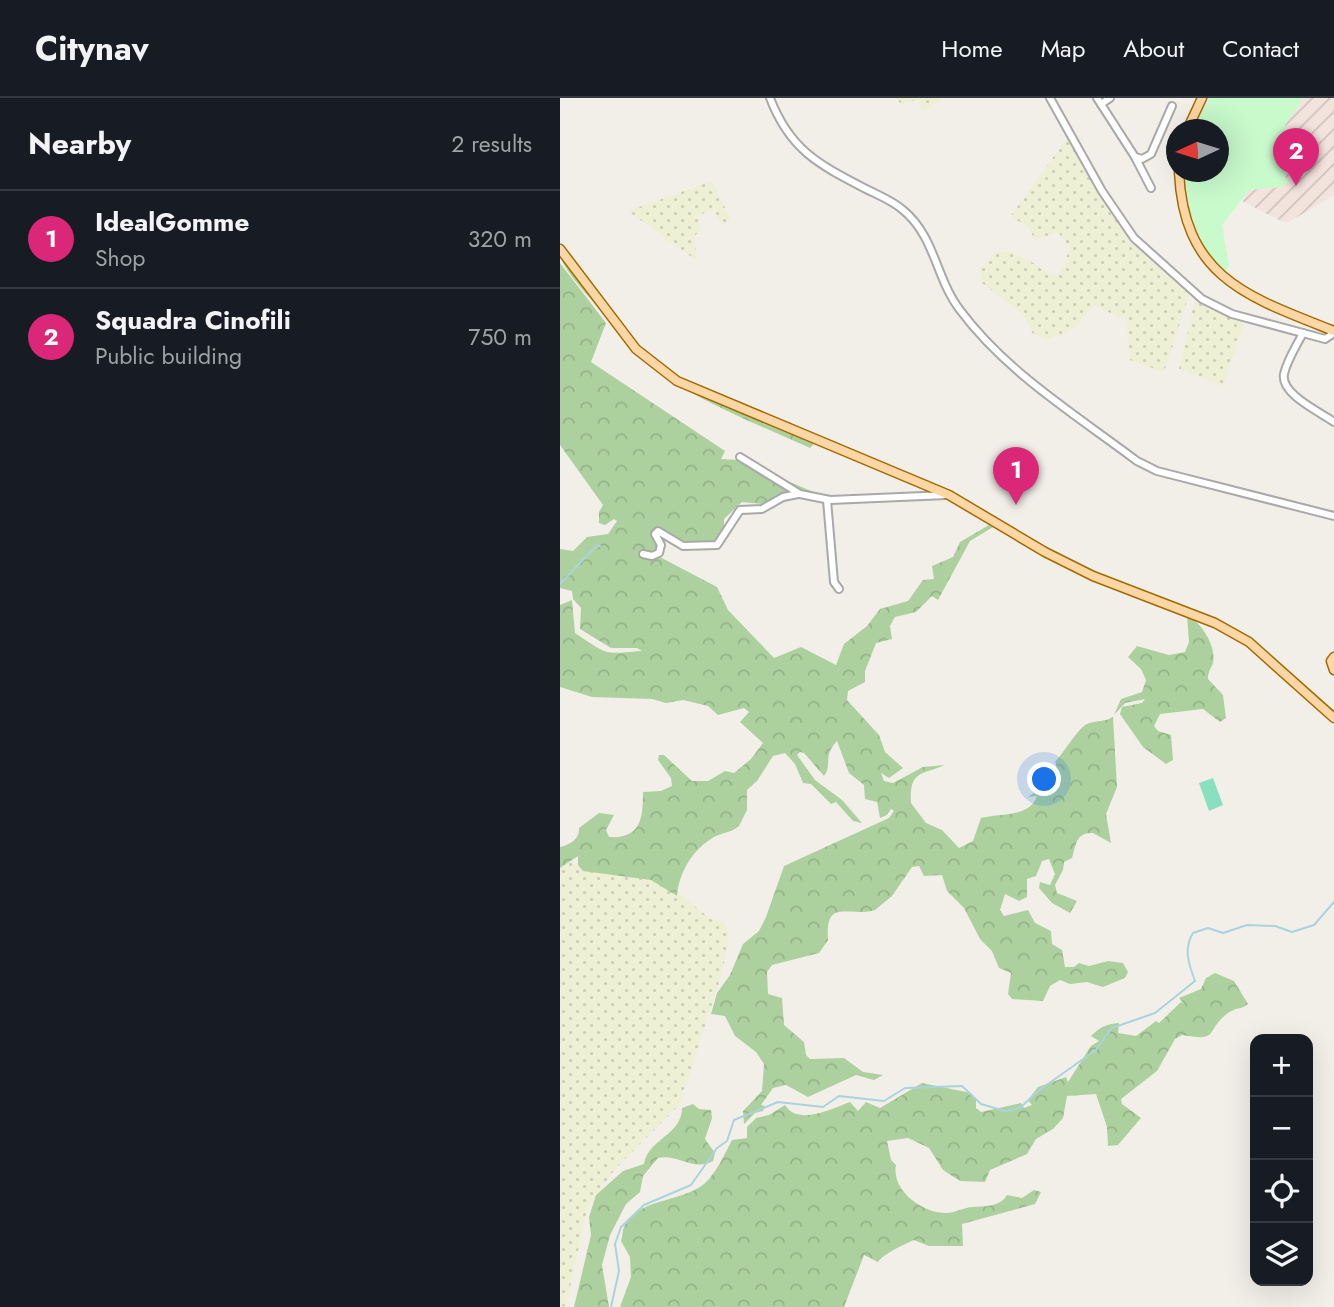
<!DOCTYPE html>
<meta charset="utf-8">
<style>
body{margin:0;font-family:Jost,sans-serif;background:#242831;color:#f1f3f6}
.controls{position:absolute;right:21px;bottom:21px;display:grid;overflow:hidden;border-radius:14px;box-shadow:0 7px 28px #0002}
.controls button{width:63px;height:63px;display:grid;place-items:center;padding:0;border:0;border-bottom:2px solid #363941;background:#171b24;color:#f1f3f6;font:35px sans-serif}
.compass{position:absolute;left:606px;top:21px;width:63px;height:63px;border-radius:50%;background:#171b24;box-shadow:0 7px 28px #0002;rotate:266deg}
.you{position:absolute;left:485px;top:682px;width:24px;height:24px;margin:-18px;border:5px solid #fff;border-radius:50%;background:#1a73e8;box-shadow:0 0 0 10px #1a73e833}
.badge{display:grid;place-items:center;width:46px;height:46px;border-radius:50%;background:#db2777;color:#fff;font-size:23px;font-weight:700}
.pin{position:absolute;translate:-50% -58px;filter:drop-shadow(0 2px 4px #0008)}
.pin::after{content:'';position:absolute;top:37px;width:24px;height:21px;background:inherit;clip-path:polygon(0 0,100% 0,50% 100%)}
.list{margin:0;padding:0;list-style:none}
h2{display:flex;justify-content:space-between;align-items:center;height:91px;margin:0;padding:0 28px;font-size:30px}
h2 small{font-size:23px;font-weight:400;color:#9ea1a6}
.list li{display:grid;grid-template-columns:46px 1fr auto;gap:21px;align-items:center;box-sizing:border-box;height:98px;padding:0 28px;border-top:2px solid #363941}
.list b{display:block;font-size:26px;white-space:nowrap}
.list p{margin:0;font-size:23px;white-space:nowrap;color:#9ea1a6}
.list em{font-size:23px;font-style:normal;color:#9ea1a6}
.icon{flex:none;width:38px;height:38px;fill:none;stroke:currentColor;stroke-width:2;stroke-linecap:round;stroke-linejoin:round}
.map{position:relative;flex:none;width:774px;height:1209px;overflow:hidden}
header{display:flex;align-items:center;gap:42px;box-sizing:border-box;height:98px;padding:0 35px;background:#171b24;border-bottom:2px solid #363941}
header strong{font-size:33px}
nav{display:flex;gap:38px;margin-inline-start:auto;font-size:24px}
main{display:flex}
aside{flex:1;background:#171b24}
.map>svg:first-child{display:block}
.military{fill:url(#military-furrows)}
.farmland{fill:url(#farmland-dots)}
.forest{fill:url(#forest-crowns)}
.park{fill:#c8facc}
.pitch{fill:#88e0be}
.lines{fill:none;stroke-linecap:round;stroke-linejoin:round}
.stream{stroke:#aad3df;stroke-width:2}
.minor-casing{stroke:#a9a9a9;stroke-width:10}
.major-casing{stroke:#a06b00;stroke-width:11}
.minor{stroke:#fff;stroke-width:6}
.major{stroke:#fcd6a4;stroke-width:8}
</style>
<header>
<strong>Citynav</strong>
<nav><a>Home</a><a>Map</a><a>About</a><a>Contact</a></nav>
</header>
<main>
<aside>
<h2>Nearby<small>2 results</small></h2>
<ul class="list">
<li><span class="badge">1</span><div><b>IdealGomme</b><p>Shop</p></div><em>320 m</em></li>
<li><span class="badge">2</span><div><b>Squadra Cinofili</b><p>Public building</p></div><em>750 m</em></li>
</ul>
</aside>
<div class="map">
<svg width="774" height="1209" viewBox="0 0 774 1209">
<defs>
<pattern id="military-furrows" width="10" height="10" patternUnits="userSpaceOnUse" patternTransform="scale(1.75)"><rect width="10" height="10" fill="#f3e3dd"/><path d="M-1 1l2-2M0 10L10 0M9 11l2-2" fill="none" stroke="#d0c2bd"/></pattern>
<pattern id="farmland-dots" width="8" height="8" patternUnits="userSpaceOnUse" patternTransform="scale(1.75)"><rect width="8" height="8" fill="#eef0d5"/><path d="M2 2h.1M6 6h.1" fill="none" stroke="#ccceb7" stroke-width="1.8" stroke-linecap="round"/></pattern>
<pattern id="forest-crowns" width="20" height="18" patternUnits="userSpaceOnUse" patternTransform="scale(1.75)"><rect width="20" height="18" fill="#add19e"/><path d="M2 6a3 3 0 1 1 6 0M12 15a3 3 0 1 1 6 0" fill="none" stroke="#95b388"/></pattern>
</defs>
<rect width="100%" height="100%" fill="#f2efe9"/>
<!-- military -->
<path class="military" d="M744 0H774V97L729 124 721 123 682 103 689 92 721 89 725 77V27Z"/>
<!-- farmland -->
<g class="farmland">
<path d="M336 0H384L364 13 356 2 341 6Z"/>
<path d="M510 36 574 140 631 191 604 274 570 262 566 222 533 207 515 230 488 242 473 236 463 216 422 185 419 171 436 154H452L469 162 490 177 499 176 510 151 498 134 475 142 468 128 450 119Z"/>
<path d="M152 83 171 122 161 126 154 111 137 118 141 133 134 138 137 163 68 113Z"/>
<path d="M642 201 686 220 663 288 619 271 634 205Z"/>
<path d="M8 763 18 765 20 770 84 779 110 787 148 819 164 824 169 836 162 875 120 1006 55 1071 27 1111 6 1208 0 1209V770Z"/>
</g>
<!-- forest -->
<g class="forest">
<path d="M0 156 25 192 87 261 102 273 142 296 254 346 250 350C202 328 131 301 92 268 71 250 54 229 37 208 25 194 4 173 0 156Z"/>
<path d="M0 165 46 225 31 264 165 353 161 361 179 362 265 399 229 393 202 406 182 404 164 421V430L154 446 121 445 98 435 101 447 98 458 157 489 168 512 214 560 241 549 276 567 284 546 307 528 320 511 348 503 363 482 374 481 372 468 393 459 400 444 429 427 433 429 410 443 378 502 372 498 356 514 335 519 330 528 332 541 316 545 305 573V584L288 593 287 602 319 637 325 654 343 670 329 680 321 675 324 683 333 685 363 669 385 667C362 677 349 672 351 705L366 725 382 732 399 750 413 743 421 720C438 715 470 720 477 698L468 699C480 691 503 681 495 664 503 656 518 630 527 626 537 622 546 624 553 619L557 689 546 716 551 745 533 735C516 734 516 747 512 760L504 764 503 772 495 787 497 795 517 803 510 815 492 805 479 790 480 784 490 787 495 776 489 761 482 763 476 778 467 781V799L459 803 445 796 440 812 444 818 468 812 475 825 491 833 492 846 502 852 505 869H514L519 865 529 868 548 863 563 865 568 874 565 880 543 889 527 884 510 886 500 882 490 888 483 903 452 901 448 896 451 875 439 870 432 853 420 841 404 810 387 793 382 777 364 778 359 768 352 769 332 798 315 812C288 820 265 799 268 842L259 855 212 867 207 874 208 896 222 900 224 927 244 944 246 957 250 961 284 960 303 974 323 977 314 982 296 977 248 999 226 987 213 990 201 1007 205 1008 203 1013 195 1015 184 1026 183 1013 202 993 204 966 196 954 175 938 165 918 151 916 157 895 170 877 183 846 199 833 206 819 224 768 329 720 334 713 331 711 327 717 320 720 317 704 305 701 304 687 289 675 277 643C262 659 273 666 264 678L244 655 240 654 237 657 255 682 282 702 302 725 293 723 276 704 271 706 251 686 243 685 235 666 225 655 213 658 197 683 187 692V712L179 728C171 735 163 734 154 739 133 751 119 774 117 798L91 782 23 773 18 767V758L0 770V749C9 747 20 741 19 730L39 715 54 717 46 732 49 739C81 741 83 720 83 694L101 693 112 688 111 680 98 662 99 657H104L132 683H148L165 673 174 675 191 661 203 645 180 624 189 614 184 610 158 617 148 608 123 602 106 605 92 601 32 599 0 589V507L12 502 15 535C50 558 42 556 82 553L77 550H51L20 531 21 510 13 501 12 493 0 490V451L13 453 27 439 48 436 57 423 54 421 45 427 39 425V414L43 407 0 347Z"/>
<path d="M627 518C641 523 657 549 653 565 651 571 648 573 648 581L663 597 666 620 660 624 643 611 600 616 594 628 598 633 611 637 613 662 606 666 583 649 560 616 562 609 582 605 585 601 565 605 554 617 561 601 582 594 586 582 581 571 568 559 577 548 609 557 625 554 629 544Z"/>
<path d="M655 875 674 883 688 906C681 912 676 909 668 915 644 933 661 944 622 937L615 941 597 973 561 1001 562 1006 581 1020 558 1047 548 1048 547 1029 536 996 507 998 503 1020 493 1031 476 1041 467 1056 430 1072 425 1084 400 1083 383 1072 369 1050 348 1040 327 1043 331 1062 336 1067C331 1093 363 1115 386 1115 396 1115 404 1109 413 1109 425 1108 440 1109 447 1097L462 1100 474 1092 481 1094 475 1106 402 1126 403 1148H369L354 1142C345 1146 323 1156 318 1164L304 1157 284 1209H60L71 1179 70 1159 61 1143C63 1138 62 1131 65 1127 80 1098 129 1105 149 1081 161 1066 163 1059 172 1042L187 1040V1029L196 1020 209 1017 225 1007C238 1028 271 1011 290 1004L298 1013 306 1004 320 1010 362 985 411 995 416 1001V1010L421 1014 461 1005 464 1010 472 1007 468 1002 478 989 506 979 508 984 531 948 539 943 531 938C540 929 546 926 559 925L558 935 576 938 596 923 599 925 621 904 624 906 619 900 641 891 646 880Z"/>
<path d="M133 1006 139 1011 151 1012 152 1020 145 1041 155 1055 153 1063C134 1074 117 1055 98 1060L83 1078 80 1094 66 1106 50 1137 42 1167 49 1209H14L31 1137 29 1119 36 1097 63 1073 84 1066C88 1041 122 1037 122 1010Z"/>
</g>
<!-- park -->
<path class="park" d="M649 0H744L725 27V77L728 86 721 89 689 92 662 127 669 168 664 175C637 145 626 114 626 74H659V32L633 31Z"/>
<!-- pitch -->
<path class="pitch" d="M653 680 663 707 649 713 639 685Z"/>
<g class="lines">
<!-- stream -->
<g class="stream">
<path d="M0 486 35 449 40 448"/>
<path d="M51 1209 59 1173 55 1146 61 1129 84 1107 131 1087 157 1050 167 1043 174 1022 218 1004 263 1009 279 998 324 1003 345 990 402 988 421 1006 445 1013 460 1010 478 993 536 952 552 930 595 915 635 883C629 867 623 851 633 835L648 830 663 835 687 827 715 828 732 834 754 827 774 804"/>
</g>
<!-- minor casing -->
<g class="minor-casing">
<g id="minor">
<path d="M210 0C230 52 258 66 306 91 318 97 333 103 343 112 375 138 376 181 400 212 446 274 516 317 577 363L597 373 774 418"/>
<path d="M490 0 542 93 574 140 642 201 672 216 765 241 774 235"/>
<path d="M537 0 575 59 582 61 591 56 612 8"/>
<path d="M541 6 550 0"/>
<path d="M575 59 591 90"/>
<path d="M743 235C737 247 727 262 724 276 720 296 760 314 774 324"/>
<path d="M180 359 240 396 270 402 387 397"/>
<path d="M267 402 274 484 279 491"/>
<path d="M83 456 92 458 99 455 101 447 95 436 98 433 123 448 157 447 180 412 202 411 223 399 238 396"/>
</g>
</g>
<!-- major casing -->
<g class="major-casing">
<g id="major">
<path d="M627 32 642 0"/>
<path d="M619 74C624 180 688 199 774 233"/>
<path d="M0 151 76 251 117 283 389 397 485 454 533 478 655 525 689 544 774 620"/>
<path d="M774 559 771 563 774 572"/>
</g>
</g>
<!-- minor -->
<use href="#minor" class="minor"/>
<!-- major -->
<use href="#major" class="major"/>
</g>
</svg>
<div class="controls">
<button>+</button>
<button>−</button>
<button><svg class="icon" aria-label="locate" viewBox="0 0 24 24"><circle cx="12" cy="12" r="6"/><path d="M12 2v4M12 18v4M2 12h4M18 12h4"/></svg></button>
<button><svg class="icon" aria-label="layers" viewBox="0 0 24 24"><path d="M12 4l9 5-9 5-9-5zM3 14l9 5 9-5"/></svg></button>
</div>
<svg class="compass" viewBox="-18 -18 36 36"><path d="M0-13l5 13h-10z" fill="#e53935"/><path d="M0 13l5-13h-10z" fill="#9ea1a6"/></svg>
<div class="you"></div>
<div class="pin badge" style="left:456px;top:407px">1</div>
<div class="pin badge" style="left:736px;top:88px">2</div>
</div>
</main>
